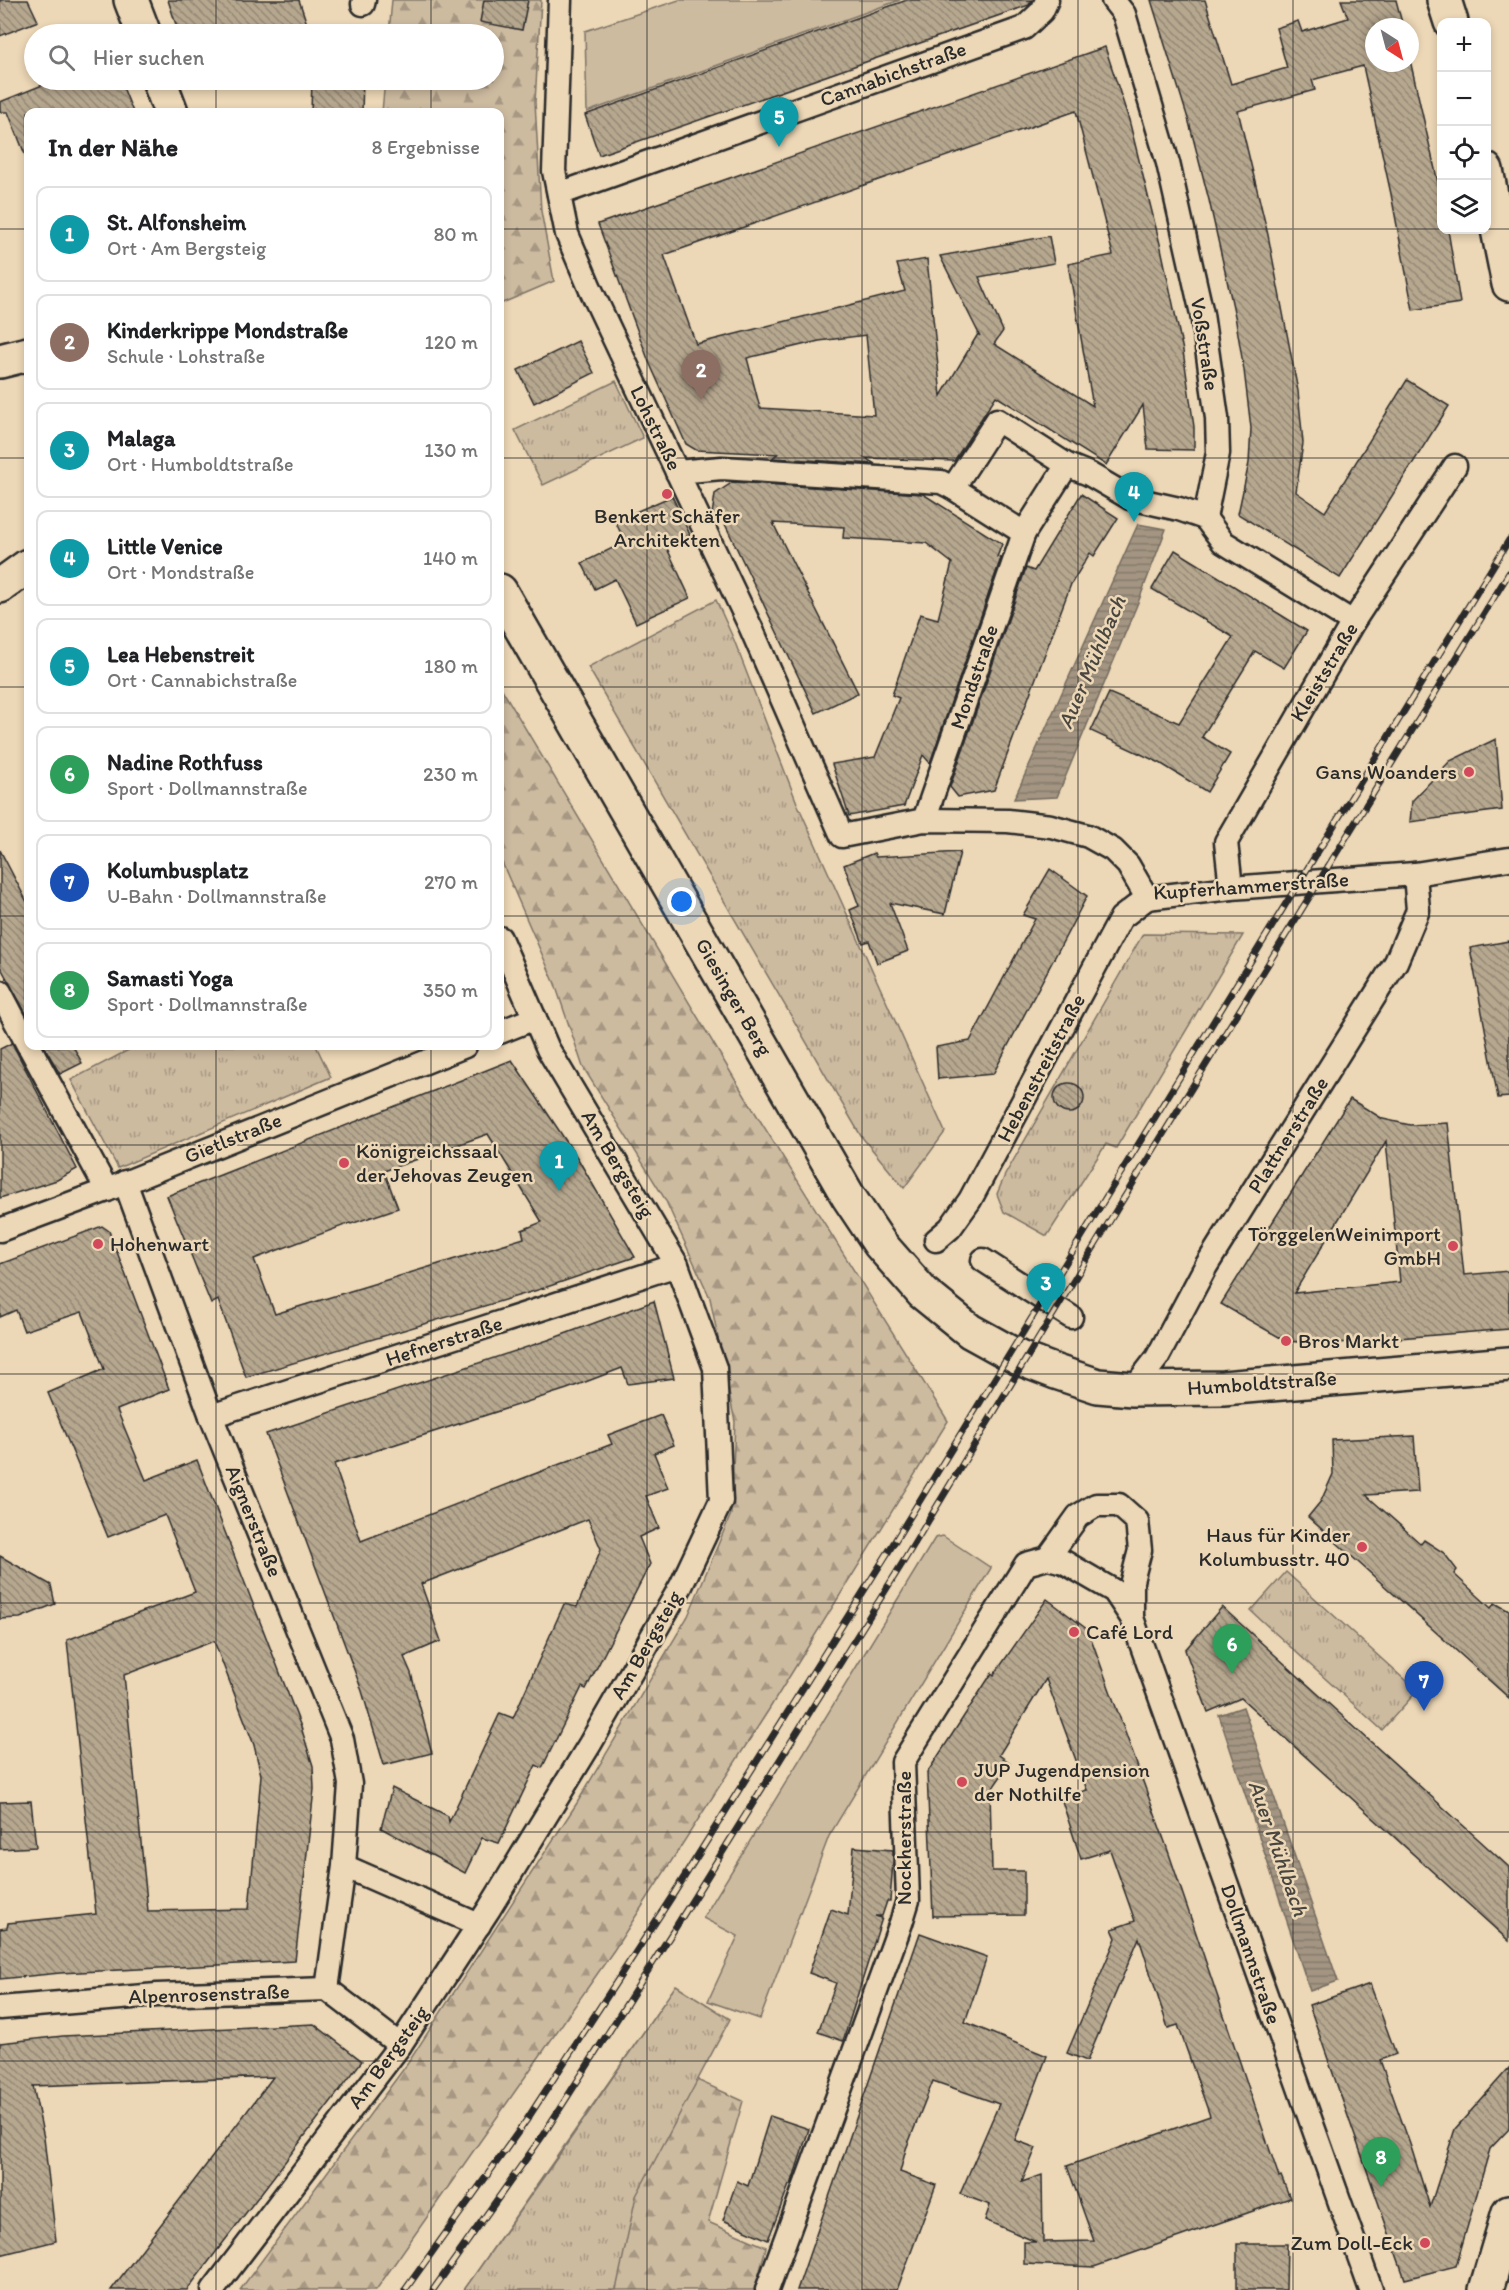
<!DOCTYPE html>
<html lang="de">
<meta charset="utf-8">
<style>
body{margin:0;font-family:Itim,sans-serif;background:#f2f2f2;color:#202124}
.controls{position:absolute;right:18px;top:18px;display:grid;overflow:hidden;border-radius:12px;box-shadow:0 3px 9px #0003}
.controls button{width:54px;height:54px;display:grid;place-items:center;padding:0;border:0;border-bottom:2px solid #e0e0e0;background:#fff;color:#202124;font:30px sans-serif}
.compass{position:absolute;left:1365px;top:18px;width:54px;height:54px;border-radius:50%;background:#fff;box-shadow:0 3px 9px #0003;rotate:144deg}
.you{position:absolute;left:682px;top:902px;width:21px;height:21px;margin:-15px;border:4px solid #fff;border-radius:50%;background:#1a73e8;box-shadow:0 0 0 9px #1a73e833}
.badge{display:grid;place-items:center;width:39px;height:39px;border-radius:50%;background:#1a73e8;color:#fff;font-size:20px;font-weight:700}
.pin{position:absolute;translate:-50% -50px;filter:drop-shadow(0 2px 3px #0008)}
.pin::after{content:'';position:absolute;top:32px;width:21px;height:18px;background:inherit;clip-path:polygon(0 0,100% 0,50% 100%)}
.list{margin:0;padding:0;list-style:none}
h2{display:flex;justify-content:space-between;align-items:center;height:78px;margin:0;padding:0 24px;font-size:26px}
h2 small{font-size:20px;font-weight:400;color:#757577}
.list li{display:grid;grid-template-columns:39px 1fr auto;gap:18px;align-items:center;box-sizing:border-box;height:96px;margin:0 12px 12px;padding:0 12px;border:2px solid #e0e0e0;border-radius:12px}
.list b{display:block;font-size:22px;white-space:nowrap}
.list p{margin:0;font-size:20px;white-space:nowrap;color:#757577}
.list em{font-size:20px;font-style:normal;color:#757577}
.icon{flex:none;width:33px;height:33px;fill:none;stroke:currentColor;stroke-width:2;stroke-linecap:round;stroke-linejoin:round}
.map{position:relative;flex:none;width:1509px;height:2290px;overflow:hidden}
.search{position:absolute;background:#fff;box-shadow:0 3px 9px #0003;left:24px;top:24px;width:480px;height:66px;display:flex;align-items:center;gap:15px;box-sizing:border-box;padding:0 21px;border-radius:33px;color:#757577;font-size:22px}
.panel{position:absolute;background:#fff;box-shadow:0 3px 9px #0003;left:24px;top:108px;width:480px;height:942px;border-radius:12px}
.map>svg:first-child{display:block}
.green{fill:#cdbba0;stroke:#7c7366;stroke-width:1.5}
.forest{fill:url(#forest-firs);stroke:#7c7366;stroke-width:1.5}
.park{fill:url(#park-tufts);stroke:#7c7366;stroke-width:1.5}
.water{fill:url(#water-rules);stroke:#736b5f;stroke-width:1.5}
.building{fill:url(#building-back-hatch);stroke:#2b2b2b;stroke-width:1.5;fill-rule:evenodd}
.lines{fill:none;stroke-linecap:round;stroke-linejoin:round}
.street-casing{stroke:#2b2b2b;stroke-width:27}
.secondary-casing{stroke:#2b2b2b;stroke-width:38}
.street{stroke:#ecd7b6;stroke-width:22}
.secondary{stroke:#ecd7b6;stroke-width:33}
.rail-casing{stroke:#2b2b2b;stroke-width:7}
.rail{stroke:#ecd7b6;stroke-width:4.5;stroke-dasharray:14;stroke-linecap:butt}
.grid{fill:none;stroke:#2b2b2b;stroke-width:1.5;stroke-opacity:0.55}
.poi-dot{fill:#d1495b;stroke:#ecd7b6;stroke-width:2}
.labels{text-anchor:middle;stroke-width:5;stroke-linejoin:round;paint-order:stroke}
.street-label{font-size:21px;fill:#2b2b2b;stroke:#ecd7b6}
.poi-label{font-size:21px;fill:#2b2b2b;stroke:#ecd7b6;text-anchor:start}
.water-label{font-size:22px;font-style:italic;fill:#494640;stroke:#ecd7b6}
</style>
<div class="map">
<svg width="1509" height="2290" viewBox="0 0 1509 2290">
<defs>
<pattern id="forest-firs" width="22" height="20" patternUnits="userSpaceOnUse" patternTransform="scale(1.5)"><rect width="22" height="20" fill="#cdbba0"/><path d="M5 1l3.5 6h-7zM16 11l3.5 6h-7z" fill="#a79883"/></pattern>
<pattern id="park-tufts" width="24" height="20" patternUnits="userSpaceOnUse" patternTransform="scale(1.5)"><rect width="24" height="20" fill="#cdbba0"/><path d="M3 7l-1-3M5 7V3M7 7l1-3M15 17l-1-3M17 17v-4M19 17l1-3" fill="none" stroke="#a79883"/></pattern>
<pattern id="water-rules" width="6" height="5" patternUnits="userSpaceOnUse" patternTransform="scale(1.5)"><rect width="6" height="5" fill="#a39581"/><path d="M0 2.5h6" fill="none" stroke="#857a6a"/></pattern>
<pattern id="building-back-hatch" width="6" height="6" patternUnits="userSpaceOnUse" patternTransform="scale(1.5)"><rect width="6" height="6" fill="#b6a78f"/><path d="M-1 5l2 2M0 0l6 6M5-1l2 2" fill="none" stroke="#948875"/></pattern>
</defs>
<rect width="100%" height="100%" fill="#ecd7b6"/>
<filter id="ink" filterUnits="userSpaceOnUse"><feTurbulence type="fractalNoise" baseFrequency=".0167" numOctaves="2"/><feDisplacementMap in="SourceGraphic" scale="12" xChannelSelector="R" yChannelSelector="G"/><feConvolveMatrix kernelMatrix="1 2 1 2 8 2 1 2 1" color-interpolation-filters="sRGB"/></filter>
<g filter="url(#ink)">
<!-- green -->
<g class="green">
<path d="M679 0H900L587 112 585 31Z"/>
<path d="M943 1536 991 1568 829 1836 760 2019 708 2001 738 1936 703 1918 935 1538Z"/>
</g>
<!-- forest -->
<g class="forest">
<path d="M392 0H541L535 102 541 211 554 281 500 304V112H382L385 80H494V34H389Z"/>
<path d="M500 686 746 1098 948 1421 768 1711 614 1950 376 2290H240L408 2063 577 1803 688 1616 731 1514 735 1422 710 1298 665 1199 583 1067 555 984 500 858Z"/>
<path d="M663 2004 686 2075 743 2101 708 2222 766 2247 755 2290H464Z"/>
</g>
<!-- park -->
<g class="park">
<path d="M616 381 643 438 543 485 515 430Z"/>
<path d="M716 600 734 640 797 803 945 1132 904 1188 861 1136 588 667Z"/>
<path d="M1143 934 1243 935 1116 1148 1106 1144 1047 1236 1004 1212 997 1194 1005 1175Z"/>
<path d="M136 1046H316L331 1077 118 1168 71 1080Z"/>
<path d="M1286 1572 1417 1691 1382 1730 1251 1611Z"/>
<path d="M676 1985 730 2019 636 2196 616 2290H464L569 2141Z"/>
</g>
<!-- water -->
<g class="water">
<path d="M1138 524 1166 529 1139 600 1057 797 1014 799Z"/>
<path d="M1243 1707 1338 1981 1310 1991 1219 1715Z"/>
</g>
<!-- building -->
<g class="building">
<path d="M0 0H28L38 21 0 36Z"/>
<path d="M168 0H299L307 24 275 34H179Z"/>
<path d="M484 0H528L522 30 480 22Z"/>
<path d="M907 0H1032L1029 5 599 155 585 115Z"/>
<path d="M1151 0H1205L1231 84 1287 68 1276 28 1298 21 1302 32 1348 18 1341 0H1396L1403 27H1374V63H1410V60L1442 200V230H1448L1460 303 1413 310 1391 194 1363 66 1312 80 1315 90 1238 111 1268 235 1298 391 1303 443 1296 492 1325 512 1407 380 1449 406 1340 578 1238 514 1249 463 1251 428 1244 370 1235 316 1209 200 1189 122Z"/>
<path d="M1105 47 1129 120 1161 248 1183 351 1194 427V450L1148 449 1143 405 1106 465 996 396 954 461 865 458 875 464 772 458 778 454 696 450 686 444 649 362 598 224ZM1076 111 1113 255 1068 264 1093 406 994 344 1003 331 979 277 1054 263 1049 236 940 256 980 336 978 334 941 396 927 259 897 264 905 291 696 344 664 255ZM866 335 874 415 760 408 747 358 819 341Z"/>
<path d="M55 80H120L133 112H28V162L8 112H0V102Z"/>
<path d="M312 80H363L362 112H311Z"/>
<path d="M578 341 594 373 534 403 518 370Z"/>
<path d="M733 482 923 494 1002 544 997 557 1001 558 930 763 923 755 904 806 849 816 832 764 875 757 899 698 892 695 920 614 938 619 952 563 926 543 843 538 844 527 773 523 858 693 816 713 723 520 716 523 712 515 715 494Z"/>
<path d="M1081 494 1118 518 1094 556 1090 553 1071 584 994 790 958 797 950 787 1026 568 1034 571Z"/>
<path d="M672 496 690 535 666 546 690 598 636 623 615 579 595 589 582 563 625 542 615 521Z"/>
<path d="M1175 550 1307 631 1284 668 1255 651 1202 737 1230 754 1207 792 1160 763 1091 731 1109 693 1179 723 1233 637 1152 589Z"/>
<path d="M1496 739 1502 810 1410 822 1412 801 1450 761Z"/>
<path d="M0 850 28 904V1017L0 966Z"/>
<path d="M960 852 945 914 890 903 908 951 877 963 869 941 863 943 850 910 859 906 844 865 874 853 876 857Z"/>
<path d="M1050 869 1087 896 993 1074 938 1079 936 1047 970 1041 1035 919 1023 915Z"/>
<path d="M1509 941V1097L1498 1098 1470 948Z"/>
<path d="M12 1043 77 1169 57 1180 0 1198V1049Z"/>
<path d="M44 1046H73L82 1063 60 1074Z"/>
<path d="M512 1060 578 1159 635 1257 541 1289 246 1377 218 1300 211 1304 167 1196ZM488 1134 542 1222 522 1230 524 1238 275 1314 254 1259 350 1223 351 1224 398 1208 384 1171Z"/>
<circle cx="1069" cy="1098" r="15"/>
<path d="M1350 1099 1383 1119 1410 1125 1448 1123 1464 1275 1509 1271V1329L1325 1344 1286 1341 1221 1304ZM1386 1141 1400 1282 1294 1293Z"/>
<path d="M102 1226 109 1231 169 1389 117 1410 146 1480 197 1460 301 1727 313 1766 314 1789 295 1961 60 1973 0 1979V1929L7 1928 8 1923 96 1914 67 1640 195 1592 165 1515 108 1537 48 1393 104 1369 82 1312 24 1331 16 1310 0 1317V1264ZM214 1641 254 1745 261 1775 249 1909 148 1911 124 1675Z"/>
<path d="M654 1301 674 1378 628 1384 622 1368 567 1389 334 1464 361 1541 612 1444 608 1435 661 1415 674 1445 654 1453 668 1488 646 1496 659 1528 639 1537 650 1564 586 1689 582 1687 542 1768 536 1765 499 1843 482 1838 465 1873 381 1828 392 1788 448 1816 449 1822 500 1713 513 1718 564 1604 577 1607 601 1549 588 1519 421 1584 441 1641 404 1657 411 1673 432 1753 384 1765 362 1691 266 1434 551 1339Z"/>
<path d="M1414 1436 1418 1492 1366 1495 1421 1544 1424 1540 1444 1553 1457 1570 1454 1574 1491 1608 1495 1603 1509 1611V1698L1308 1517 1321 1501 1333 1474 1332 1440Z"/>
<path d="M0 1556 51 1585 55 1604 20 1618 0 1619Z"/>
<path d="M1047 1599 1088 1630 1166 1845 1279 2177 1281 2176 1290 2198 1094 2267 1024 2264V2242H1036L985 2220 990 2205 960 2194 999 2104 933 2081 906 2149 900 2172 936 2185 897 2290H797L920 1933 987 1957 965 2022 1047 2056 1015 2140 1036 2148 1022 2182 1042 2175 1043 2242 1094 2241 1067 2166 1210 2116 1178 2025 1168 2028 1139 1938 1087 2061 1067 2053 1116 1938 1112 1929 1135 1921 1110 1850 1081 1859 1061 1798 1087 1790 1046 1679 999 1755 1010 1763 990 1792 992 1871H1024V1915L933 1916 927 1773 992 1673 994 1675Z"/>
<path d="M1222 1607 1509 1867V1941L1241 1698 1208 1712 1185 1650Z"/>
<path d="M31 1801 36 1847 0 1849V1802Z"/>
<path d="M854 1847 893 1850V1861L890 1901H887L882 1916H875L882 1918 843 2041 818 2032 836 1983 809 1973 831 1909 848 1915Z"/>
<path d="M1370 1984 1396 2054 1380 2060 1411 2147 1430 2207 1455 2129 1509 2068V2129L1490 2149 1456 2266 1405 2279 1309 2005Z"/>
<path d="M314 2024 362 2061 187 2290H111L273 2077 33 2086 44 2138 56 2241 0 2255V2043L63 2036Z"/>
<path d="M770 2116 809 2129 791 2185H789L768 2240 723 2220 737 2181 748 2186Z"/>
<path d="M1237 2244H1287L1286 2290H1237Z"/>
</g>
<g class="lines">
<!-- street casing -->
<g class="street-casing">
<g id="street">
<path d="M560 0 554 171 567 234 590 288 751 628 842 836 924 820 1008 821 1051 826 1088 836 1113 850 1128 865 1147 898"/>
<path d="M1113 0 1124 14 1168 163 1202 314 1217 418 1218 453 1205 518 1223 542 1353 622"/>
<path d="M363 4 364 0"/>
<path d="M559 194 1024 28 1042 11 1047 0"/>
<path d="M997 420 1067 465 1024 533 953 488Z"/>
<path d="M1067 465 1089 474 1130 498 1179 509 1205 518"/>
<path d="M677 472 722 468 941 482 953 488"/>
<path d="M924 820 1024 533"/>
<path d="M1231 888 1226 842 1353 622 1455 466"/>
<path d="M1147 898 1231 888 1415 874 1509 859"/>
<path d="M0 992 28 1045"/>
<path d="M500 1032 535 1018"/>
<path d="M29 1046 107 1190"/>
<path d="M125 1182 211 1416 342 1739 350 1784 344 1866 327 1989"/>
<path d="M0 1230 107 1190 465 1046"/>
<path d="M936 1240 950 1228 970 1200 1121 918 1147 898"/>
<path d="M983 1260 1071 1317"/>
<path d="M1133 1389 1157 1358 1206 1266 1396 962 1418 910 1415 874"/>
<path d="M211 1416 677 1265"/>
<path d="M1048 1558 1078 1516 1096 1505H1119L1137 1521 1140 1550 1132 1581V1618"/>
<path d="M344 1866 479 1925"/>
<path d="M0 2008 157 1995 327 1989 400 2045"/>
<path d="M213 2290 400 2045 489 1909 590 1744 681 1586 721 1501 715 1368 677 1265 548 1049 500 938"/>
<path d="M767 2290 901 1923 908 1900 903 1762 1026 1564 1048 1558 1064 1562 1114 1591 1132 1618 1371 2290"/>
</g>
</g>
<!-- secondary casing -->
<g class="secondary-casing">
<g id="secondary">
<path d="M131 0 144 34"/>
<path d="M1444 0 1451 22"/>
<path d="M159 80 171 112"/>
<path d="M1486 170 1509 284"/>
<path d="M0 361 28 354"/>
<path d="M0 586 28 566"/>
<path d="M500 591 848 1196 880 1244 923 1293 970 1331 1019 1358 1056 1372 1098 1386 1133 1389 1223 1388 1509 1364"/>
<path d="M1486 2290 1509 2212"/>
</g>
</g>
<!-- street -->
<use href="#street" class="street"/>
<!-- secondary -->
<use href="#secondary" class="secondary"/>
<!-- rail casing -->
<g class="rail-casing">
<g id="rail">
<path d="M405 2290 526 2121 671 1898 887 1554 1509 540"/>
<path d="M433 2290 543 2135 677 1925 905 1559 1117 1209 1509 573"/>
</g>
</g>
<!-- rail -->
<use href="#rail" class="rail"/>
</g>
</g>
<!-- grid -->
<path class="grid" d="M216 0V34M431 0V34M647 0V2290M862 0V2290M1078 0V2290M1293 0V2290M216 80V112M431 80V112M0 229H28M500 229H1442M1486 229H1509M0 458H28M500 458H1509M0 687H28M500 687H1509M0 916H28M500 916H1509M216 1046V2290M431 1046V2290M0 1145H1509M0 1374H1509M0 1603H1509M0 1832H1509M0 2061H1509"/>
<!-- markers -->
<g class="poi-dot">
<circle cx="667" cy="494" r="6"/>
<circle cx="1469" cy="772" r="6"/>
<circle cx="344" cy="1163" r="6"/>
<circle cx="98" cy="1244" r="6"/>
<circle cx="1453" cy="1246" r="6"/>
<circle cx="1286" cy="1341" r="6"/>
<circle cx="1362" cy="1547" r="6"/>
<circle cx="1074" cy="1632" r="6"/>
<circle cx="962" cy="1782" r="6"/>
<circle cx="1425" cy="2243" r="6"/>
</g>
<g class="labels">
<!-- street labels -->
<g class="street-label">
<text transform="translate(893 74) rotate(-20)" y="7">Cannabichstraße</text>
<text transform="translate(1205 344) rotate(81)" y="7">Voßstraße</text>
<text transform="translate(656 428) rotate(64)" y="7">Lohstraße</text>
<text transform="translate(1324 672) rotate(-59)" y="7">Kleiststraße</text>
<text transform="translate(974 677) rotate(-71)" y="7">Mondstraße</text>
<text transform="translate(1251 886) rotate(-4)" y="7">Kupferhammerstraße</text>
<text transform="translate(734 997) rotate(60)" y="7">Giesinger Berg</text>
<text transform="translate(1041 1068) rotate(-62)" y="7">Hebenstreitstraße</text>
<text transform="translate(1288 1135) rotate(-58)" y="7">Plattnerstraße</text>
<text transform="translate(233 1138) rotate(-22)" y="7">Gietlstraße</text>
<text transform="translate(618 1164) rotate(59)" y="7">Am Bergsteig</text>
<text transform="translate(444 1341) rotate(-18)" y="7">Hefnerstraße</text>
<text transform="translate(1262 1383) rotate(-4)" y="7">Humboldtstraße</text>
<text transform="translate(254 1521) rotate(68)" y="7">Aignerstraße</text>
<text transform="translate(646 1645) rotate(-60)" y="7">Am Bergsteig</text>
<text transform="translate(904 1838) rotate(-90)" y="7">Nockherstraße</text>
<text transform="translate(1251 1954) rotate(71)" y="7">Dollmannstraße</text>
<text transform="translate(209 1994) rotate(-2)" y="7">Alpenrosenstraße</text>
<text transform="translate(388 2057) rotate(-54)" y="7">Am Bergsteig</text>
</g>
<!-- poi labels -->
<g class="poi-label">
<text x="667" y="523" text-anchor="middle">Benkert Schäfer<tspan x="667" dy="24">Architekten</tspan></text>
<text x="1457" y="779" text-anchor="end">Gans Woanders</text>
<text x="356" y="1158">Königreichssaal<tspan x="356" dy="24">der Jehovas Zeugen</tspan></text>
<text x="1441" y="1241" text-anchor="end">TörggelenWeinimport<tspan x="1441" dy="24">GmbH</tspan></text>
<text x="110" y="1251">Hohenwart</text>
<text x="1298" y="1348">Bros Markt</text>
<text x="1350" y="1542" text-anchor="end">Haus für Kinder<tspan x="1350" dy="24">Kolumbusstr. 40</tspan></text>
<text x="1086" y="1639">Café Lord</text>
<text x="974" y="1777">JUP Jugendpension<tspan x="974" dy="24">der Nothilfe</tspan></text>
<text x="1413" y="2250" text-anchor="end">Zum Doll-Eck</text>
</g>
<!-- water labels -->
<g class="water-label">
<text transform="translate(1091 662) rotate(-67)" y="8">Auer Mühlbach</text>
<text transform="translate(1279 1848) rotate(71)" y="8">Auer Mühlbach</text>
</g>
</g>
</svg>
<div class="controls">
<button>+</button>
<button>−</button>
<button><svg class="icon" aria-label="locate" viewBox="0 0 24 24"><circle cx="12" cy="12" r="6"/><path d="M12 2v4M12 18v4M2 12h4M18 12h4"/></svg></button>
<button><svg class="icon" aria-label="layers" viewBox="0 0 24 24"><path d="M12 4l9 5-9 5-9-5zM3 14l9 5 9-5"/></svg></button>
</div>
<svg class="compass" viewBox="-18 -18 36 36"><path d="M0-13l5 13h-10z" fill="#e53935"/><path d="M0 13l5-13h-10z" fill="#757577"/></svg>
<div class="you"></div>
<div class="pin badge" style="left:559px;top:1191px;background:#0f9aa8">1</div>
<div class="pin badge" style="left:701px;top:400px;background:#8d6e63">2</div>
<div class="pin badge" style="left:1046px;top:1313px;background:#0f9aa8">3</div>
<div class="pin badge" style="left:1134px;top:522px;background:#0f9aa8">4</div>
<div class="pin badge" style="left:779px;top:147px;background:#0f9aa8">5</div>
<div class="pin badge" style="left:1232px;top:1674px;background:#2e9e5b">6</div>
<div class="pin badge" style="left:1424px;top:1711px;background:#1a4fb4">7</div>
<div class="pin badge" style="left:1381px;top:2187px;background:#2e9e5b">8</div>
<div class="search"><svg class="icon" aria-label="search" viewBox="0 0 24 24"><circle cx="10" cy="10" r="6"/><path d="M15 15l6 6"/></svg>Hier suchen</div>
<section class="panel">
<h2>In der Nähe<small>8 Ergebnisse</small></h2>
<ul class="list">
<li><span class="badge" style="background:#0f9aa8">1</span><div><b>St. Alfonsheim</b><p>Ort · Am Bergsteig</p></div><em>80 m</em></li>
<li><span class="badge" style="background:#8d6e63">2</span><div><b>Kinderkrippe Mondstraße</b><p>Schule · Lohstraße</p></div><em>120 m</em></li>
<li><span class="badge" style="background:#0f9aa8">3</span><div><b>Malaga</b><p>Ort · Humboldtstraße</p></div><em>130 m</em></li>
<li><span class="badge" style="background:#0f9aa8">4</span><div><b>Little Venice</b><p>Ort · Mondstraße</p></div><em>140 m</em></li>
<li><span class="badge" style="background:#0f9aa8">5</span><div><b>Lea Hebenstreit</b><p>Ort · Cannabichstraße</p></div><em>180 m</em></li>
<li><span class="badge" style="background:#2e9e5b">6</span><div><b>Nadine Rothfuss</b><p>Sport · Dollmannstraße</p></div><em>230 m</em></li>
<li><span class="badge" style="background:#1a4fb4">7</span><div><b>Kolumbusplatz</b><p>U-Bahn · Dollmannstraße</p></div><em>270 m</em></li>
<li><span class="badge" style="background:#2e9e5b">8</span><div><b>Samasti Yoga</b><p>Sport · Dollmannstraße</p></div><em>350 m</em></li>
</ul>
</section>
</div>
